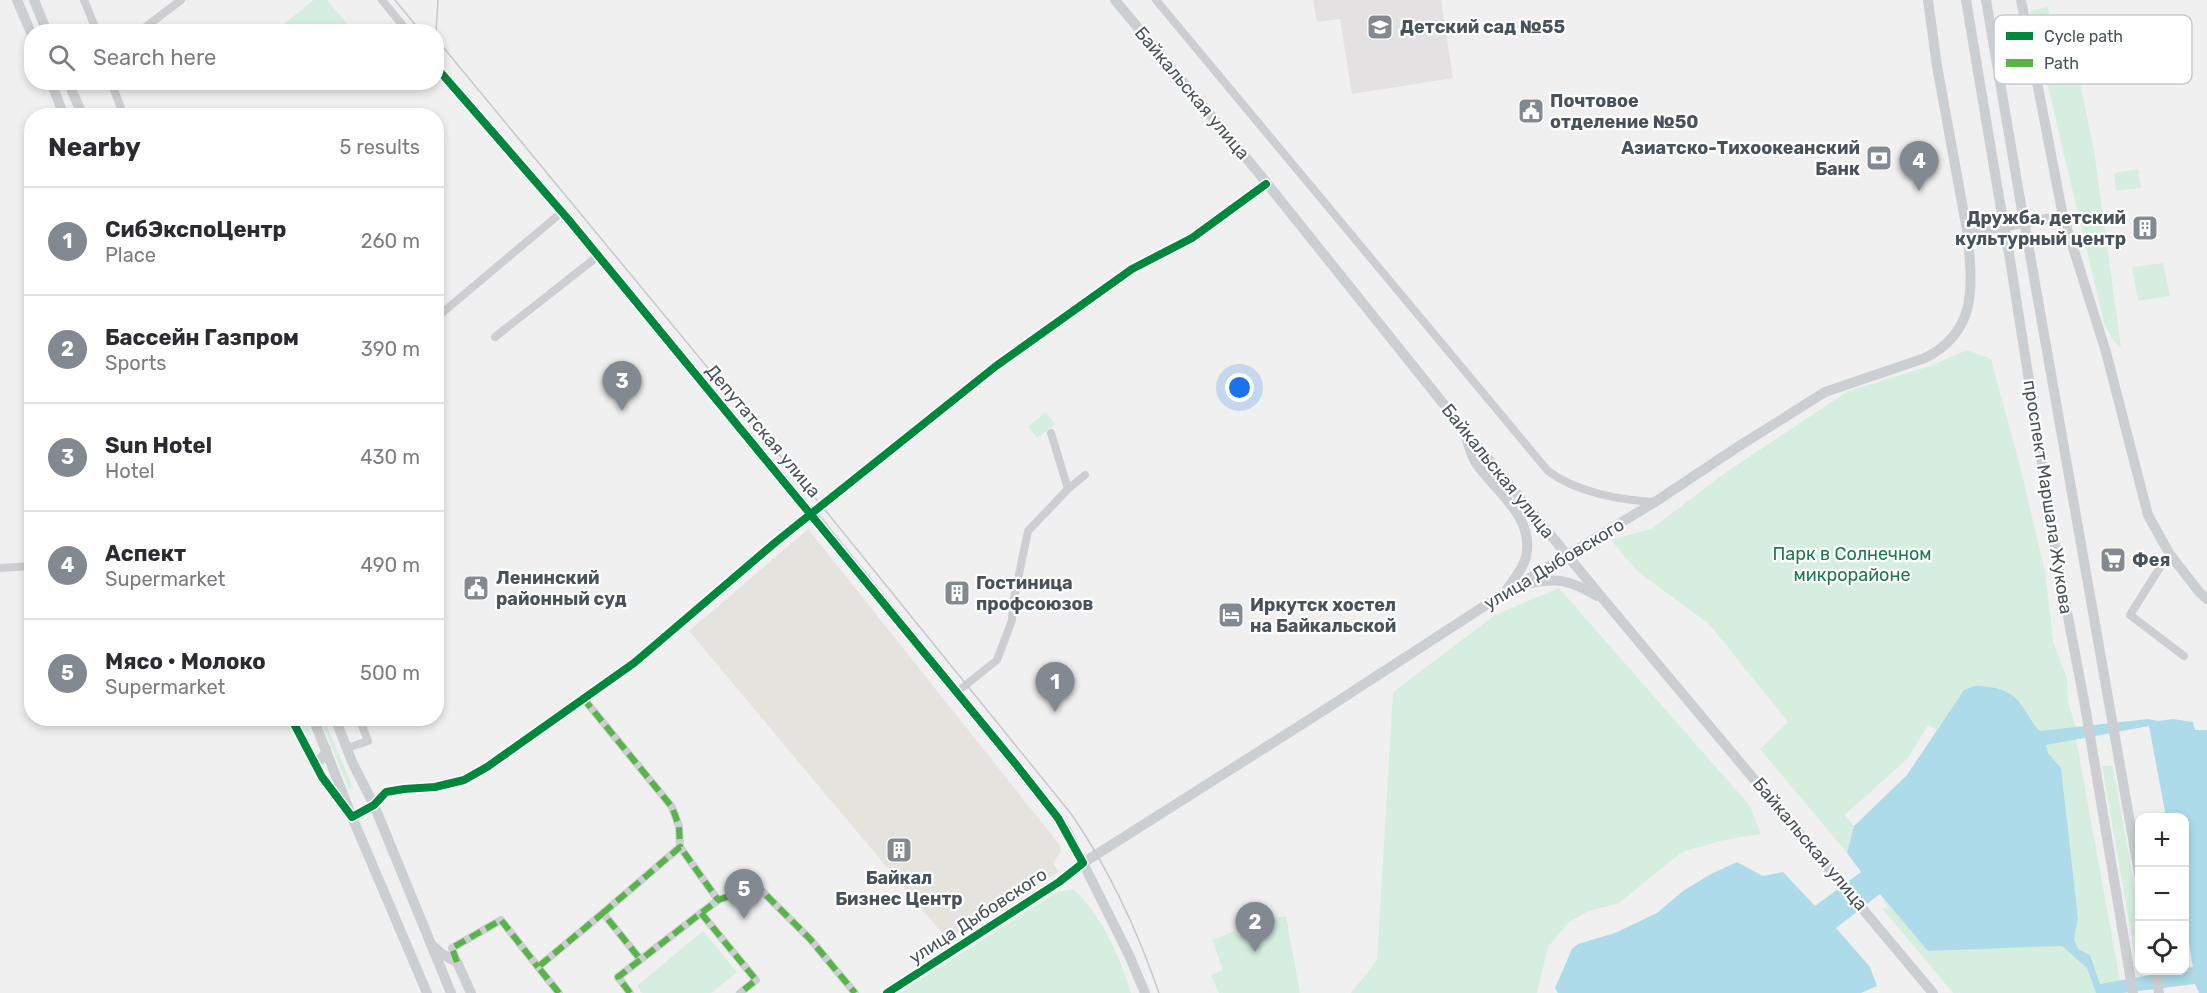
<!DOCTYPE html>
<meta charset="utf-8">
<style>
body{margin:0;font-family:Rubik,sans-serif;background:#f2f2f3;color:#2b2b33}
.controls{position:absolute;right:18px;bottom:18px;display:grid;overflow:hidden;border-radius:12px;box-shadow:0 3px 9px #0003}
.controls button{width:54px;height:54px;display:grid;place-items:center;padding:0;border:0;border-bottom:2px solid #e1e1e2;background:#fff;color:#2b2b33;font:30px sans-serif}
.you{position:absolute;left:1240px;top:388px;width:21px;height:21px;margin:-15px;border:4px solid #fff;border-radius:50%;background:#1a73e8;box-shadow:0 0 0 9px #1a73e833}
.badge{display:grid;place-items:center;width:39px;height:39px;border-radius:50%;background:#838990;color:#fff;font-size:20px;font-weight:700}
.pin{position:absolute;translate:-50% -50px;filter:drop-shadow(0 2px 3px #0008)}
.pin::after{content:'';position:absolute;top:32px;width:21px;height:18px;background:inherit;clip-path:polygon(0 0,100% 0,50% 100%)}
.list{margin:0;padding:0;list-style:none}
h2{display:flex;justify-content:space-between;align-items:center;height:78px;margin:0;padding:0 24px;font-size:26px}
h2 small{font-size:20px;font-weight:400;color:#7c7c81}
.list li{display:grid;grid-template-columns:39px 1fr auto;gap:18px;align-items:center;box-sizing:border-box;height:108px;padding:0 24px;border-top:2px solid #e1e1e2}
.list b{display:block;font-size:22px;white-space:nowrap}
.list p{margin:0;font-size:20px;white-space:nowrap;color:#7c7c81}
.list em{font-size:20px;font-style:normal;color:#7c7c81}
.icon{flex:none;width:33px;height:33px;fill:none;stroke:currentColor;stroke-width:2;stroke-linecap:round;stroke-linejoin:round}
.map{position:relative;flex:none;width:2207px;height:993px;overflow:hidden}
.search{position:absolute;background:#fff;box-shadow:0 3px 9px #0003;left:24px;top:24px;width:420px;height:66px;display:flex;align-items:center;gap:15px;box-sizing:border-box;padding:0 21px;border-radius:24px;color:#7c7c81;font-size:22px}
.panel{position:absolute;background:#fff;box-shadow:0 3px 9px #0003;left:24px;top:108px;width:420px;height:618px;border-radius:24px}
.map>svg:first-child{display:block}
.commercial{fill:#e5e3de}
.education{fill:#e3e1e2}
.green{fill:#d6eee0}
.water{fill:#addbea;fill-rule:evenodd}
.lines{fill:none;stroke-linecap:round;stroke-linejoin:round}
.street{stroke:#ccced1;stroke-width:8}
.secondary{stroke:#cccfd1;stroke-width:10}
.tram{stroke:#c6c8ca;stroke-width:1.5}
.secondary-bridge{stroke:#cccfd1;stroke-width:10}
.quiet{stroke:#57b448;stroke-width:6;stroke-dasharray:12 6;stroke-linecap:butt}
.cycleway-casing{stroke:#fff;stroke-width:11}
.cycleway{stroke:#00873e;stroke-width:8}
.labels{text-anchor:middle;stroke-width:4.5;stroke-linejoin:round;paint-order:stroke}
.poi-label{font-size:18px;font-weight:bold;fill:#48525c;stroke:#fff;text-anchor:start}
.street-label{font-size:18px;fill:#48525c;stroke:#fff}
.park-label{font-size:18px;fill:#1c7a4e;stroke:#fff}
.key{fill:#fff;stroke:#c8cbce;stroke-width:1.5}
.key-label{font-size:16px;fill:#48525c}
</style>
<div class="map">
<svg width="2207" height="993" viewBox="0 0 2207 993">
<rect width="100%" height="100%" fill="#f1f0f0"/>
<!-- commercial -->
<path class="commercial" d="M808 529 1059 844 1061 851 1053 863 1059 872 947 939 689 631Z"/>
<!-- education -->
<path class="education" d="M1313 0H1441L1453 78 1352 94 1340 19 1317 22Z"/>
<!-- green -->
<g class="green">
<path d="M314 0H327L353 31H275Z"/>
<path d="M2048 7 2066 71 2077 69 2094 150 2121 348 2113 340 2104 323 2030 11Z"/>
<path d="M2138 169 2141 188 2116 191 2114 173Z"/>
<path d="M2163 263 2170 296 2138 301 2132 267Z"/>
<path d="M1967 350 1991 359 2019 462 2045 571 2053 641 2067 678 2068 702 2076 728 2040 731 2031 722 2021 702 1964 690 1937 730 1928 725 1908 758 1845 815 1854 826 1847 853 1760 749 1788 722 1709 624 1637 571 1611 540 1651 529 1725 473 1848 391 1930 366Z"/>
<path d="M1046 412 1055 424 1037 438 1028 427Z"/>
<path d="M1559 588 1750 806 1761 834 1724 840 1682 852 1619 903 1589 911 1569 922 1548 947 1537 993H1351L1377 960 1393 692 1495 615Z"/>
<path d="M320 719H324L353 788 349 789Z"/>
<path d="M2076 739 2120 981 2100 984 2090 955 2078 949 2074 939 2078 918 2061 768 2048 753 2046 745Z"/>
<path d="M2102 766H2113L2139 913V962H2136Z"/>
<path d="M1073 889C1102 915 1119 955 1131 993H899L1057 892Z"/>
<path d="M1880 893 1928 951 2062 946 2087 968 2096 993H1953L1881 907 1888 909Z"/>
<path d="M1286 916 1300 993H1219L1211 975 1223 970 1212 940 1235 931 1236 935H1240L1238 924Z"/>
<path d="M703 931 737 972 711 993H642L637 986Z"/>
</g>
<!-- water -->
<path class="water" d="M1974 686C1992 686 2010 689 2021 704 2028 713 2031 723 2040 731L2148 719 2158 721 2173 719 2193 722 2195 730H2207V993H2199L2195 984 2123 993H2096L2087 968 2062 946 1928 951 1880 894 1836 928 1870 967 1877 986 1861 993H1558L1555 988 1572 949 1578 944 1615 933 1657 913 1683 891 1711 874 1737 862 1763 876 1783 872 1815 906 1861 872 1847 853 1854 826 1907 775 1964 690ZM2149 726 2166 817 2184 818 2185 919 2193 967 2185 968 2184 970 2173 971 2100 984 2090 955 2078 949 2074 939 2078 918 2061 768 2048 753 2046 745Z"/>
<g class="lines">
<!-- street -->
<g class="street">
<path d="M84 0 97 32"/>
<path d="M382 0 408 32"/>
<path d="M1156 0 1548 471C1576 492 1619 500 1654 502"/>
<path d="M139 32 181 0"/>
<path d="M111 82 124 116"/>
<path d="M436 318 562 212"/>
<path d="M495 337 598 256"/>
<path d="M1068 489 1085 475"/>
<path d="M2169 553 2130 615 2184 656"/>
<path d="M0 568 32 566"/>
<path d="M957 692 997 660 1012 620 1013 603 1028 531 1068 489 1051 433"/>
<path d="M583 698 672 807 679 826 680 847"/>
<path d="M291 718 322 777 352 817 374 805 386 792 404 789 435 787 464 780 487 767 634 663 812 513 568 219 436 67"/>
<path d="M347 748 368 741 359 718"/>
<path d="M603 913 680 847 718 900"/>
<path d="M701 913 756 980 740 993"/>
<path d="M457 962 452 948 501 920 538 967"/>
<path d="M559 993 538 967 603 913 640 959"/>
<path d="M630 993 618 977 718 900 745 891H762L810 939 855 993"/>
</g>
<!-- secondary -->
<g class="secondary">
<path d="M17 0 32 35"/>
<path d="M34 0 47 32"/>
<path d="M1115 0 1257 171 1462 427 1604 600 1933 993"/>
<path d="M1966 0 2000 203"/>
<path d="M1986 0 2020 199"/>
<path d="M2021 0 2063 216 2106 352 2148 515 2169 553 2200 593 2207 599"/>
<path d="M51 82 64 116"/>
<path d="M68 82 83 116"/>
<path d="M1968 236 1979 231 2063 216"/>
<path d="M2029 249 2140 879"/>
<path d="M2009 253 2057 559 2085 706 2133 993"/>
<path d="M1466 437C1469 445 1471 456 1476 463 1496 492 1535 517 1526 557 1523 569 1514 579 1507 589"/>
<path d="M1526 584C1557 577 1570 580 1597 596"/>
<path d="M313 718 352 817 427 993"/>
<path d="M335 718 353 764 374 805 451 993"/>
<path d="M311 759 320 760 325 754 326 749"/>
<path d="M433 946 442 954 457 962 471 993"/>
<path d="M2155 970 2159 993"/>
<path d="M887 993 1059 882 1083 863 1315 716 1503 594 1655 502 1736 448 1825 392 1925 358C1978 331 1972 287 1968 236L1937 66 1928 0"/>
<path d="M1145 993 1129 955 1067 831 1058 818 812 513 996 366 1132 269 1192 238 1266 184"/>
</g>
<!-- tram -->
<g class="tram">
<path d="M395 0 421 32"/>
<path d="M436 32 438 0"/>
<path d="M436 35 443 47 821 505 1072 815C1108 868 1138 932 1159 993"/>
</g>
<!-- secondary-bridge -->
<g class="secondary-bridge">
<path d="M2020 199 2029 249"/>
<path d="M2000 203 2009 253"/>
</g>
<!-- quiet -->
<g class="quiet">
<path d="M583 698 672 807 679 826 680 847"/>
<path d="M603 913 680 847 718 900"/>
<path d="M701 913 756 980 740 993"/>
<path d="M457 962 452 948 501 920 538 967"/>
<path d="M559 993 538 967 603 913 640 959"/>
<path d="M630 993 618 977 718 900 745 891H762L810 939 855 993"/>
</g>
<!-- cycleway casing -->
<g class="cycleway-casing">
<g id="cycleway">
<path d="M436 67 568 219 1014 762 1058 818 1083 863 1059 882 887 993"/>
<path d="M291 718 322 777 352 817 374 805 386 792 404 789 435 787 464 780 487 767 634 663 777 541 996 366 1132 269 1192 238 1266 184"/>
</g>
</g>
<!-- cycleway -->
<use href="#cycleway" class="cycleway"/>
</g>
<!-- icons -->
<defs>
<g id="school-square" transform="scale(1.35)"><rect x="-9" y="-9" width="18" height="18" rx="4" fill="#838990" stroke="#fff"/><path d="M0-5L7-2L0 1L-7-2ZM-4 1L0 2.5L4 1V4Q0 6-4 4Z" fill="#fff"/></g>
<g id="civic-square" transform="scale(1.35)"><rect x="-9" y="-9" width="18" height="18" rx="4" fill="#838990" stroke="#fff"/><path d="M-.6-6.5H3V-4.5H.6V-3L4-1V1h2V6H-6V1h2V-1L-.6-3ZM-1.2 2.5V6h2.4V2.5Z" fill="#fff"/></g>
<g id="bank-square" transform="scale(1.35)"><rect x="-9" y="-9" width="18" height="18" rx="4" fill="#838990" stroke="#fff"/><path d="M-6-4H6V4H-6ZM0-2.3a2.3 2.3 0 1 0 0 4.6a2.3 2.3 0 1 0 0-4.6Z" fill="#fff"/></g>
<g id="building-square" transform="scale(1.35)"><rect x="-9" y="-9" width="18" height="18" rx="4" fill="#838990" stroke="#fff"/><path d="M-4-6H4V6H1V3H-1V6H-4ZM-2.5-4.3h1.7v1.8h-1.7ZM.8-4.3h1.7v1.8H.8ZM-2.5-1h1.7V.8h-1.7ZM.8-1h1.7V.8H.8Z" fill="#fff"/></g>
<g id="supermarket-square" transform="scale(1.35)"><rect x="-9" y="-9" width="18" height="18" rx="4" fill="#838990" stroke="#fff"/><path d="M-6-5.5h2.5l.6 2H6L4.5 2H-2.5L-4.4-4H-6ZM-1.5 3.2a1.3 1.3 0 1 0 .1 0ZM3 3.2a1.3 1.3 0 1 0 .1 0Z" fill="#fff"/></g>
<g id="hotel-square" transform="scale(1.35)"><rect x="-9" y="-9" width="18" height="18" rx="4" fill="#838990" stroke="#fff"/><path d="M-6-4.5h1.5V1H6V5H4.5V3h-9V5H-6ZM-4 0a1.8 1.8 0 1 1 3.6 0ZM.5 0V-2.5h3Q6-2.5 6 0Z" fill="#fff"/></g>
</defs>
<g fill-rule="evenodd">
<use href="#school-square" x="1380" y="27"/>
<use href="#civic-square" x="1531" y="111"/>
<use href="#bank-square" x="1879" y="158"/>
<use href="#building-square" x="2145" y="228"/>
<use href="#supermarket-square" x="2113" y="560"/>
<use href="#civic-square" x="476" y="588"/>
<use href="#building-square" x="957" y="593"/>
<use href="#hotel-square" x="1231" y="615"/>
<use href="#building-square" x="899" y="850"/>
</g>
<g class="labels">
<!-- poi labels -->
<g class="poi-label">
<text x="1400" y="33">Детский сад №55</text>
<text x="1550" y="107">Почтовое<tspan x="1550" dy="21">отделение №50</tspan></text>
<text x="1860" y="154" text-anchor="end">Азиатско-Тихоокеанский<tspan x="1860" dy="21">Банк</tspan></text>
<text x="2126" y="224" text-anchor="end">Дружба, детский<tspan x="2126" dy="21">культурный центр</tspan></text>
<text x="2132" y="566">Фея</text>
<text x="496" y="584">Ленинский<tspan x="496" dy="21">районный суд</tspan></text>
<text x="976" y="589">Гостиница<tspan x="976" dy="21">профсоюзов</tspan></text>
<text x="1250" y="611">Иркутск хостел<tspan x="1250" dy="21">на Байкальской</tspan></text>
<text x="899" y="884" text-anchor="middle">Байкал<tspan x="899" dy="21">Бизнес Центр</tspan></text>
</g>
<!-- street labels -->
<g class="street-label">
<text transform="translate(1192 93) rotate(50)" y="6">Байкальская улица</text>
<text transform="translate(763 431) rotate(50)" y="6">Депутатская улица</text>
<text transform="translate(1498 471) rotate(51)" y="6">Байкальская улица</text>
<text transform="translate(2048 497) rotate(81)" y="6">проспект Маршала Жукова</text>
<text transform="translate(1554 564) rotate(-31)" y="6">улица Дыбовского</text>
<text transform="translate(1810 844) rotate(50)" y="6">Байкальская улица</text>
<text transform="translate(978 916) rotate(-33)" y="6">улица Дыбовского</text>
</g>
<!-- park labels -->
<g class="park-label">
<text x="1852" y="560">Парк в Солнечном<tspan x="1852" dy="21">микрорайоне</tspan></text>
</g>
</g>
<!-- legend -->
<rect x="1994" y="15" width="198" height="69" rx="9" class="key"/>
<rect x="2006" y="32" width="27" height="8" fill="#00873e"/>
<rect x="2006" y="59" width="27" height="8" fill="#57b448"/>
<g class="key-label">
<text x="2044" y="42">Cycle path</text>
<text x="2044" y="69">Path</text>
</g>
</svg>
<div class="controls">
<button>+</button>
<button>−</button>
<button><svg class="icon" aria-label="locate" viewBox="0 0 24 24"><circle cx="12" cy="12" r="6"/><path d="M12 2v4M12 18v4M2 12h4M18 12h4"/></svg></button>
</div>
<div class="you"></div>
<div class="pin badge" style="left:1055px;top:712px">1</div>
<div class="pin badge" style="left:1255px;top:952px">2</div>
<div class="pin badge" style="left:622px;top:411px">3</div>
<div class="pin badge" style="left:1919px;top:191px">4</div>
<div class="pin badge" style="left:744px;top:919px">5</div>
<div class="search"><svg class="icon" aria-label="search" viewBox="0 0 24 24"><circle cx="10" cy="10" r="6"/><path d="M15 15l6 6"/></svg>Search here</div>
<section class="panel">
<h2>Nearby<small>5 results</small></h2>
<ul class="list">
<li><span class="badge">1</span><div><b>СибЭкспоЦентр</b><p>Place</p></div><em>260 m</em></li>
<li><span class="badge">2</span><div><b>Бассейн Газпром</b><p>Sports</p></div><em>390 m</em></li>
<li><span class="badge">3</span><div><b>Sun Hotel</b><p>Hotel</p></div><em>430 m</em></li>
<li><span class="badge">4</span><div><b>Аспект</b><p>Supermarket</p></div><em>490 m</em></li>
<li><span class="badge">5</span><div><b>Мясо • Молоко</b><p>Supermarket</p></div><em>500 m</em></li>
</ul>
</section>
</div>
